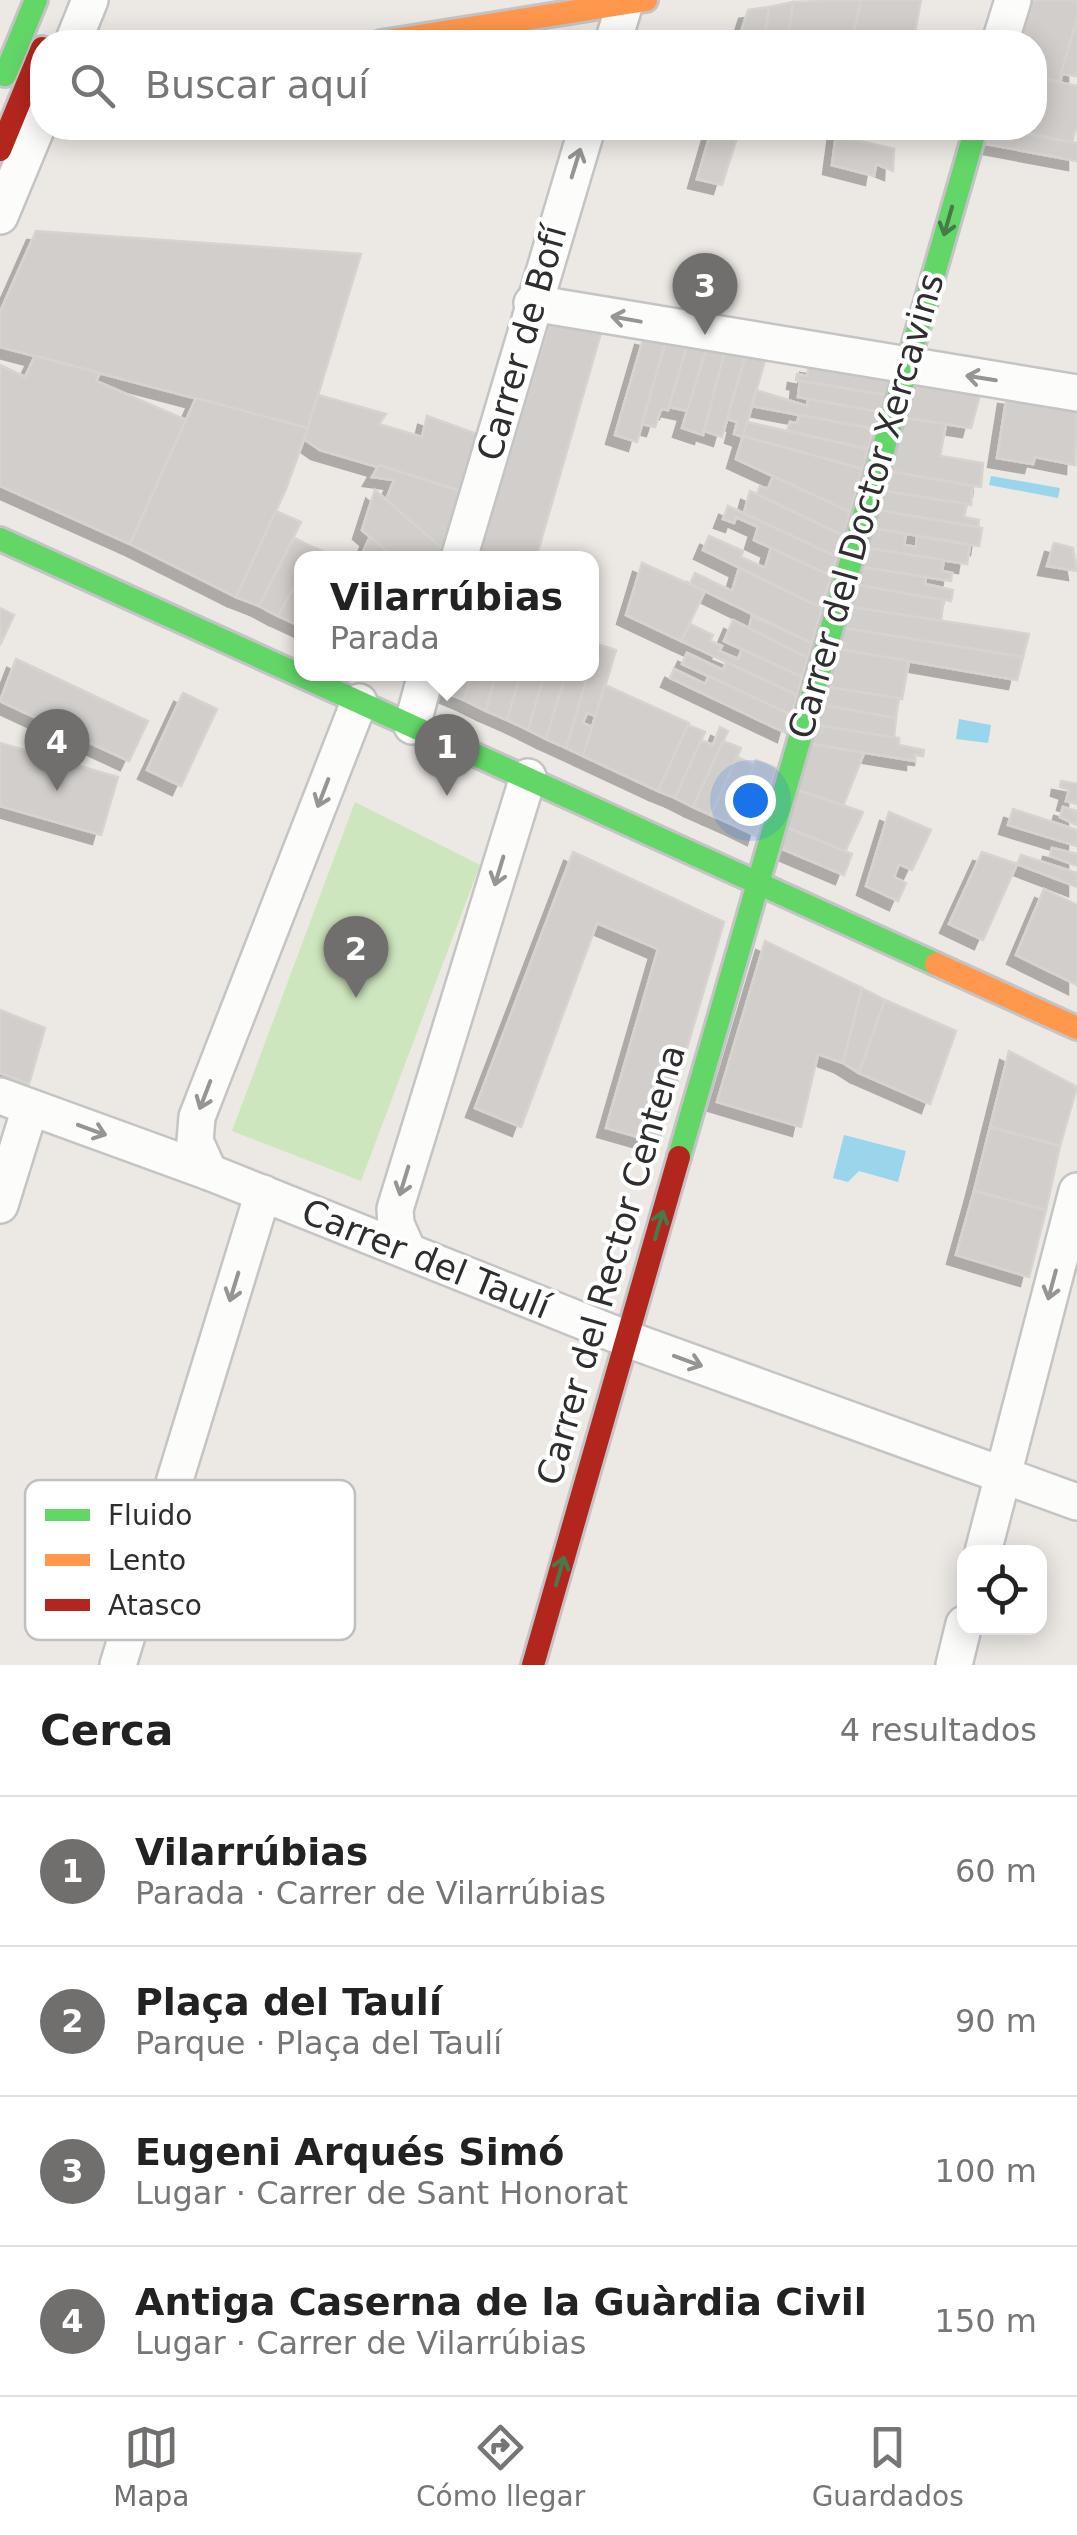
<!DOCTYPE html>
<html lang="es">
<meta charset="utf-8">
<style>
body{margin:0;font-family:"DejaVu Sans",sans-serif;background:#f2f2f2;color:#222}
.controls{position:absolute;right:30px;bottom:30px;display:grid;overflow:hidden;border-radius:20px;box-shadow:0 5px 25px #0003}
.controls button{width:90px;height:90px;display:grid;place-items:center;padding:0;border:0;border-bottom:2px solid #e0e0e0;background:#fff;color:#222;font:50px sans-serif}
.you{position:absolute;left:750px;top:800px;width:35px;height:35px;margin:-25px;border:8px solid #fff;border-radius:50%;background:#1a73e8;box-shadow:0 0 0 15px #1a73e833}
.badge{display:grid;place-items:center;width:65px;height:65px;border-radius:50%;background:#706f6e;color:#fff;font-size:32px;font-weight:700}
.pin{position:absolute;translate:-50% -82px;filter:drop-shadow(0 2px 5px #0008)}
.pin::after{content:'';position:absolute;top:52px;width:35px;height:30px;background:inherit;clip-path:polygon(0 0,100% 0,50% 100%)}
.popup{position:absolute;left:294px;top:551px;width:305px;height:130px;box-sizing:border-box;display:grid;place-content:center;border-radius:20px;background:#fff;filter:drop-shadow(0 2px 8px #0005);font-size:32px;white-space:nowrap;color:#767676}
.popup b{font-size:38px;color:#222}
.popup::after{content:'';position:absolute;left:50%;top:100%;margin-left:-20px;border:20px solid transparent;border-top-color:#fff}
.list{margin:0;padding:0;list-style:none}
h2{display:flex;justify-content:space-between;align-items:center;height:130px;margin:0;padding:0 40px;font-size:42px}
h2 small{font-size:32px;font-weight:400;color:#767676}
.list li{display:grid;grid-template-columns:65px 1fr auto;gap:30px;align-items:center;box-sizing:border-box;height:150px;padding:0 40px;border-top:2px solid #e0e0e0}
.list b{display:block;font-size:38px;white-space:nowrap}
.list p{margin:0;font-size:32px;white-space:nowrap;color:#767676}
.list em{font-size:32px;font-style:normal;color:#767676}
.icon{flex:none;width:55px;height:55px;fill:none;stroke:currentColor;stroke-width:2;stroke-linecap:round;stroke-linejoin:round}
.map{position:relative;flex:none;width:1077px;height:1665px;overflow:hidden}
.search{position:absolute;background:#fff;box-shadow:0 5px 25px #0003;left:30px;right:30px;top:30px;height:110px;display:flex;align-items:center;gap:25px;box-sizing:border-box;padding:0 35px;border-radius:40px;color:#767676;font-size:38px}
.sheet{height:730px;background:#fff}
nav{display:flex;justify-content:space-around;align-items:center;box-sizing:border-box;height:140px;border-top:2px solid #e0e0e0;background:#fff;font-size:28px;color:#767676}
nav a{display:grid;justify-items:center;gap:5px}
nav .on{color:#706f6e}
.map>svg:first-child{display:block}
.green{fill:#cee6be}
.water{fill:#99d6ec}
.building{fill:#d1cecb;stroke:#d7d4d0;stroke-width:2.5;filter:url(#shadow)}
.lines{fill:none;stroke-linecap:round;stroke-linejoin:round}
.street-casing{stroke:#c5c4c5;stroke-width:40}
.fast-casing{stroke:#c5c4c5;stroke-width:28}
.slow-casing{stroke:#c5c4c5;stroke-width:28}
.jam-casing{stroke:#c5c4c5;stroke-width:28}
.street{stroke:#fcfcfb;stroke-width:35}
.fast{stroke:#63d668;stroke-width:22}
.slow{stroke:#ff974d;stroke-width:22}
.jam{stroke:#b3261e;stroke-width:22}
.oneway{stroke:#959594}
.oneway2{stroke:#467a48}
.labels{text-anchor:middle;stroke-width:8;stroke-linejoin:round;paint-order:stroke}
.street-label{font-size:35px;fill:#2e2e2e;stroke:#fff}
.key{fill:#fff;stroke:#c0c0c0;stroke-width:2.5}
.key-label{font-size:28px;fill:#2e2e2e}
</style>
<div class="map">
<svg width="1077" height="1665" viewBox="0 0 1077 1665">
<defs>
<filter id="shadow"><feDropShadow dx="-9" dy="9" stdDeviation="0" flood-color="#0004"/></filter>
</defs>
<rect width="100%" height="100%" fill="#ece8e4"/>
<!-- green -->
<path class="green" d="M355 802 480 865 361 1181 232 1131Z"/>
<!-- water -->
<g class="water">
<path d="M991 476 1060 488 1058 498 989 485Z"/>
<path d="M959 719 991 725 988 743 956 739Z"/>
<path d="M844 1135 906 1151 898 1182 859 1171 848 1182 833 1178Z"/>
</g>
<!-- building -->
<g class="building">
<path d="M861 0 852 42H787L793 2Z"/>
<path d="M861 0H921L913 42H852Z"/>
<path d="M1028 0H1077V18L1060 82 1034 77V42H1014Z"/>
<path d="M793 2 787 42H764L769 7Z"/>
<path d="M769 7 764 42H738L748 10Z"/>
<path d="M1077 18V76L1061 74Z"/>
<path d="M1034 77 1077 86V125L1072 142 1004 128H1034Z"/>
<path d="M712 128H740L722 185 697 179Z"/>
<path d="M837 128H855L852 139 894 149 893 171 876 164 874 176 832 165Z"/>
<path d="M989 128 1077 143V161L986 144Z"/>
<path d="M36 231 361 254 308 428 0 347V312Z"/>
<path d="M550 322 601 333 536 558H478Z"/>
<path d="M644 336 666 341 637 442 615 435Z"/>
<path d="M666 341 687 345 668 410 661 409 655 427 642 424Z"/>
<path d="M687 345 707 347 688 411 669 407Z"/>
<path d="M707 347 725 351 703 435 682 428Z"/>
<path d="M725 351 746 354 722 437 704 431Z"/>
<path d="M746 354 766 357 743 437 734 434 737 422 727 419Z"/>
<path d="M35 356 100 373 96 381 186 420 130 544 0 486V365L25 377Z"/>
<path d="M809 364 890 377 885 395 796 380 797 374 807 376Z"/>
<path d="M916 380 981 391 971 428 905 418Z"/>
<path d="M800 381 885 395 879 412 798 397Z"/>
<path d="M756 390 807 406 808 399 879 412 874 429 752 406Z"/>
<path d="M318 395 386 414 379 424 422 437 427 416 488 438 473 495 320 450 304 439Z"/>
<path d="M1007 395 1077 406 1075 465 1035 457 1033 464 997 458Z"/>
<path d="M196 398 308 428 286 489 236 597 130 544Z"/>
<path d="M799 415 874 429 868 449 787 431 790 422 797 423Z"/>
<path d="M905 418 946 424 940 456 983 463 981 487 889 471Z"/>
<path d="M747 422 868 449 863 469 743 436Z"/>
<path d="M743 436 863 469 850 512 736 459Z"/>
<path d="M379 465 473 495 452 557 386 500 394 480 372 477Z"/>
<path d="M889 471 972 486 971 505 884 491Z"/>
<path d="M773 476 850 512 844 536 757 494 760 486 768 489Z"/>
<path d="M375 490 452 557V558H396L370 537 362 530Z"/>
<path d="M750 491 844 536 837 557 744 513Z"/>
<path d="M884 491 967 504 964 517 979 520 978 527 878 510Z"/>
<path d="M728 506 837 557 831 576 754 540 758 527 736 517 734 523 723 519Z"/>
<path d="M878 510 982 528 979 546 872 528Z"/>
<path d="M276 511 301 522 259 606 236 597Z"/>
<path d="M872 528 906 534 904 545 916 547 917 536 970 545 967 564 867 548Z"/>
<path d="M709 536 743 551 741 557 765 568 771 548 831 576 822 608 703 550Z"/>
<path d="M370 537 396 558H360Z"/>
<path d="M294 538 315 548 310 558H302V572L278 616 259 606Z"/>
<path d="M1054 543 1073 548 1077 571 1047 566Z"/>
<path d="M315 548 338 558H310Z"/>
<path d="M867 548 944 560 942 571 952 573 951 581 861 567Z"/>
<path d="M642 563 705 591 681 641 626 615Z"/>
<path d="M861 567 926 577 925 584 953 590 951 601 857 585Z"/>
<path d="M739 568 822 608 812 643 690 584 695 573 732 591Z"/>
<path d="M302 572V627L278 616Z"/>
<path d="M857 585 943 600 941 621 851 607Z"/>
<path d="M851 607 1029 634 1023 657 844 628Z"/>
<path d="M0 608 14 615 0 645Z"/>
<path d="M752 616 812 643 808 658 749 628Z"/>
<path d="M733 620 808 658 802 677 724 641Z"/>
<path d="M690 624 713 635 710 641 722 646 719 651 738 659 742 649 802 677 797 695 681 641Z"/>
<path d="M844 628 1023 657 1017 680 838 649Z"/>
<path d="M597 644 616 650 596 716 587 713 583 723 592 727 583 756 566 748 588 674H592Z"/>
<path d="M838 649 909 661 902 699 827 687Z"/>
<path d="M687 653 723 670 726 662 797 695 791 715 682 664Z"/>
<path d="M16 659 148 721 129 761 0 701Z"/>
<path d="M674 669 705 684 709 676 791 715 786 733 670 678Z"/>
<path d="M447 674H472L464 700 442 691Z"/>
<path d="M472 674H496L486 711 464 700Z"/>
<path d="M496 674H521L507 720 486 711Z"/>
<path d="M521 674 544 677 528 730 507 720Z"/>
<path d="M545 674H566L546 739 528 730Z"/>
<path d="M566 674H588L566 748 546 739Z"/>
<path d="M605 685 689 723 658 791 583 756Z"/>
<path d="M827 687 899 698 896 718 822 705Z"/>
<path d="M183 693 217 709 181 786 147 770Z"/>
<path d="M822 705 896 718 894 738 816 725Z"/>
<path d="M688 725 705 732 675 798 658 791Z"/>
<path d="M816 725 899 738V745L924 750 923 756 915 755V761L811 744Z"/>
<path d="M720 727 728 731 693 807 675 798 701 740 713 745Z"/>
<path d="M723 741 741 748 711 815 693 807Z"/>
<path d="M0 743 118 777 101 835 0 806Z"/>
<path d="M811 744 864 753 843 806 798 790Z"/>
<path d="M737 757 754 765 729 823 711 815Z"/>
<path d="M756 760 776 768 756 836 729 823Z"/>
<path d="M1061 781 1077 784V804L1066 801 1069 790 1060 787Z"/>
<path d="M798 790 863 812 845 852 786 827Z"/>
<path d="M1063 807 1077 811V825L1060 817Z"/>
<path d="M1013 809 1077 830V846L1008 825Z"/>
<path d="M889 812 931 830 912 870 899 864 894 877 906 883 898 901 866 886Z"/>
<path d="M786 827 852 854 844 875 780 848Z"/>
<path d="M1052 848 1077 854V866L1050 856Z"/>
<path d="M573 852 724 922 659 1143 606 1128 658 949 597 923 521 1127 475 1108Z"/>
<path d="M982 852 1017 864 983 940 949 924Z"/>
<path d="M1021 855 1077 873V887L1017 864Z"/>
<path d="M1044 889 1077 905V985L1016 955Z"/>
<path d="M765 941 862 988 843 1063 818 1054 801 1127 717 1102Z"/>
<path d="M862 988 885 1000 859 1073 843 1063Z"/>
<path d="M885 1000 956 1031 930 1104 859 1073Z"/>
<path d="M0 1010 45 1028 29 1084 0 1073Z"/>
<path d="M1009 1051 1077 1087 1060 1146 990 1127Z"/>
<path d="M990 1127 1060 1146 1046 1210 974 1191Z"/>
<path d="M974 1191 1046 1210 1029 1277 956 1255Z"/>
</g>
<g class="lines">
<!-- street casing -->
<g class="street-casing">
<g id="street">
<path d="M73 42 90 0"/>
<path d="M613 42 625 3"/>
<path d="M1000 42 1013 0"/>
<path d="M0 216 42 115"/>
<path d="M532 303 1077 393"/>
<path d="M459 558 587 128"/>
<path d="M412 726 426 674"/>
<path d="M0 1096 209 1172 627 1339 1077 1502"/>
<path d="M209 1172 195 1141 197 1117 359 702"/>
<path d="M0 1205 30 1108"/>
<path d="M408 1251 396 1224 395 1209 528 777"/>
<path d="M983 1552 1077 1191"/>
<path d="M118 1665 263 1193"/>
<path d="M954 1665 964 1624"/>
</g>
</g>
<!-- fast casing -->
<g class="fast-casing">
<g id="fast">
<path d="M5 75 36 0"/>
<path d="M0 539 936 964"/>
<path d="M679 1157 976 128"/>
</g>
</g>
<!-- slow casing -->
<g class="slow-casing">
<g id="slow">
<path d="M381 42 646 0"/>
<path d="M936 964 1077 1028"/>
</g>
</g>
<!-- jam casing -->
<g class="jam-casing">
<g id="jam">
<path d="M0 150 42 48"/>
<path d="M533 1665 679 1157"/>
</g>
</g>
<!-- street -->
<use href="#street" class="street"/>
<!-- fast -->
<use href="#fast" class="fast"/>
<!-- slow -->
<use href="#slow" class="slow"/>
<!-- jam -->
<use href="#jam" class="jam"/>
</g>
<!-- one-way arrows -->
<defs><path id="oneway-shaft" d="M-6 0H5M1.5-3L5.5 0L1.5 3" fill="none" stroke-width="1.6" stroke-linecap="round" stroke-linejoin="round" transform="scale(2.5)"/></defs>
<g class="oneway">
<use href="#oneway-shaft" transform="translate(576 163) rotate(-73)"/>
<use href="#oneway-shaft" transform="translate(626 319) rotate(-170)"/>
<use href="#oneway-shaft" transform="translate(981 378) rotate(-171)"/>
<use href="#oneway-shaft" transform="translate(323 793) rotate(111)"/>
<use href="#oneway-shaft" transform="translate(499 871) rotate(107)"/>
<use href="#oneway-shaft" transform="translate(205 1095) rotate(111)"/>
<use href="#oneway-shaft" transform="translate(92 1130) rotate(20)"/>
<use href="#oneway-shaft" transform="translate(404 1181) rotate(107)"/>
<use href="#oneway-shaft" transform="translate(1052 1285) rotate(105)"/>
<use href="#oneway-shaft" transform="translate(234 1287) rotate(107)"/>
<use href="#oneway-shaft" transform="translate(688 1361) rotate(20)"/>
</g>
<g class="oneway2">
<use href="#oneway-shaft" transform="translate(948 221) rotate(106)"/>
<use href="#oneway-shaft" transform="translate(659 1225) rotate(-74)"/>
<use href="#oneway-shaft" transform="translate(560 1571) rotate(-74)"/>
</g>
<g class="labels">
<!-- street labels -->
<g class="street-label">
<text transform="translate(522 343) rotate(-74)" y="12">Carrer de Bofí</text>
<text transform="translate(866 506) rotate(-74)" y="12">Carrer del Doctor Xercavins</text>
<text transform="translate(426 1259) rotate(22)" y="12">Carrer del Taulí</text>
<text transform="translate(611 1265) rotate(-74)" y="12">Carrer del Rector Centena</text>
</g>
</g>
<!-- legend -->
<rect x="25" y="1480" width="330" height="160" rx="15" class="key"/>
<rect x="45" y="1509" width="45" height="12" fill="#63d668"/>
<rect x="45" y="1554" width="45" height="12" fill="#ff974d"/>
<rect x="45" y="1599" width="45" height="12" fill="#b3261e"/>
<g class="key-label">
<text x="108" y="1525">Fluido</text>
<text x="108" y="1570">Lento</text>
<text x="108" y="1615">Atasco</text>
</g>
</svg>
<div class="controls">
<button><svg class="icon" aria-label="locate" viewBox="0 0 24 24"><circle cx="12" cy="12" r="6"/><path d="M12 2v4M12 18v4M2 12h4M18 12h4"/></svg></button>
</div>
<div class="you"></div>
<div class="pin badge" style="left:447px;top:796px">1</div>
<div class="popup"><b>Vilarrúbias</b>Parada</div>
<div class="pin badge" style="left:356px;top:998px">2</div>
<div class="pin badge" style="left:705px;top:335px">3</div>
<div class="pin badge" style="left:57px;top:791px">4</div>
<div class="search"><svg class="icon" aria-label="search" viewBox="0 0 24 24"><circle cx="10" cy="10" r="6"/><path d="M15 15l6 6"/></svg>Buscar aquí</div>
</div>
<section class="sheet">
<h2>Cerca<small>4 resultados</small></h2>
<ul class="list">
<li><span class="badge">1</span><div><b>Vilarrúbias</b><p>Parada · Carrer de Vilarrúbias</p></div><em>60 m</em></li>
<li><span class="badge">2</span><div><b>Plaça del Taulí</b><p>Parque · Plaça del Taulí</p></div><em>90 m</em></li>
<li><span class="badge">3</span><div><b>Eugeni Arqués Simó</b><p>Lugar · Carrer de Sant Honorat</p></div><em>100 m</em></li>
<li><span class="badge">4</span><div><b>Antiga Caserna de la Guàrdia Civil</b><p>Lugar · Carrer de Vilarrúbias</p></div><em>150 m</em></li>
</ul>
</section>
<nav>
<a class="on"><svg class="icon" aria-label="map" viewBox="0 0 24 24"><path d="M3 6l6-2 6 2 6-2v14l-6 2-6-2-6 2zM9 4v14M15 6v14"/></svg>Mapa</a>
<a><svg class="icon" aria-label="directions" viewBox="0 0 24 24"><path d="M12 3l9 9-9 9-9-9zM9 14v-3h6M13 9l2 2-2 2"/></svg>Cómo llegar</a>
<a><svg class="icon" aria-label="saved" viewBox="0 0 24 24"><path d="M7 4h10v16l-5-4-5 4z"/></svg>Guardados</a>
</nav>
